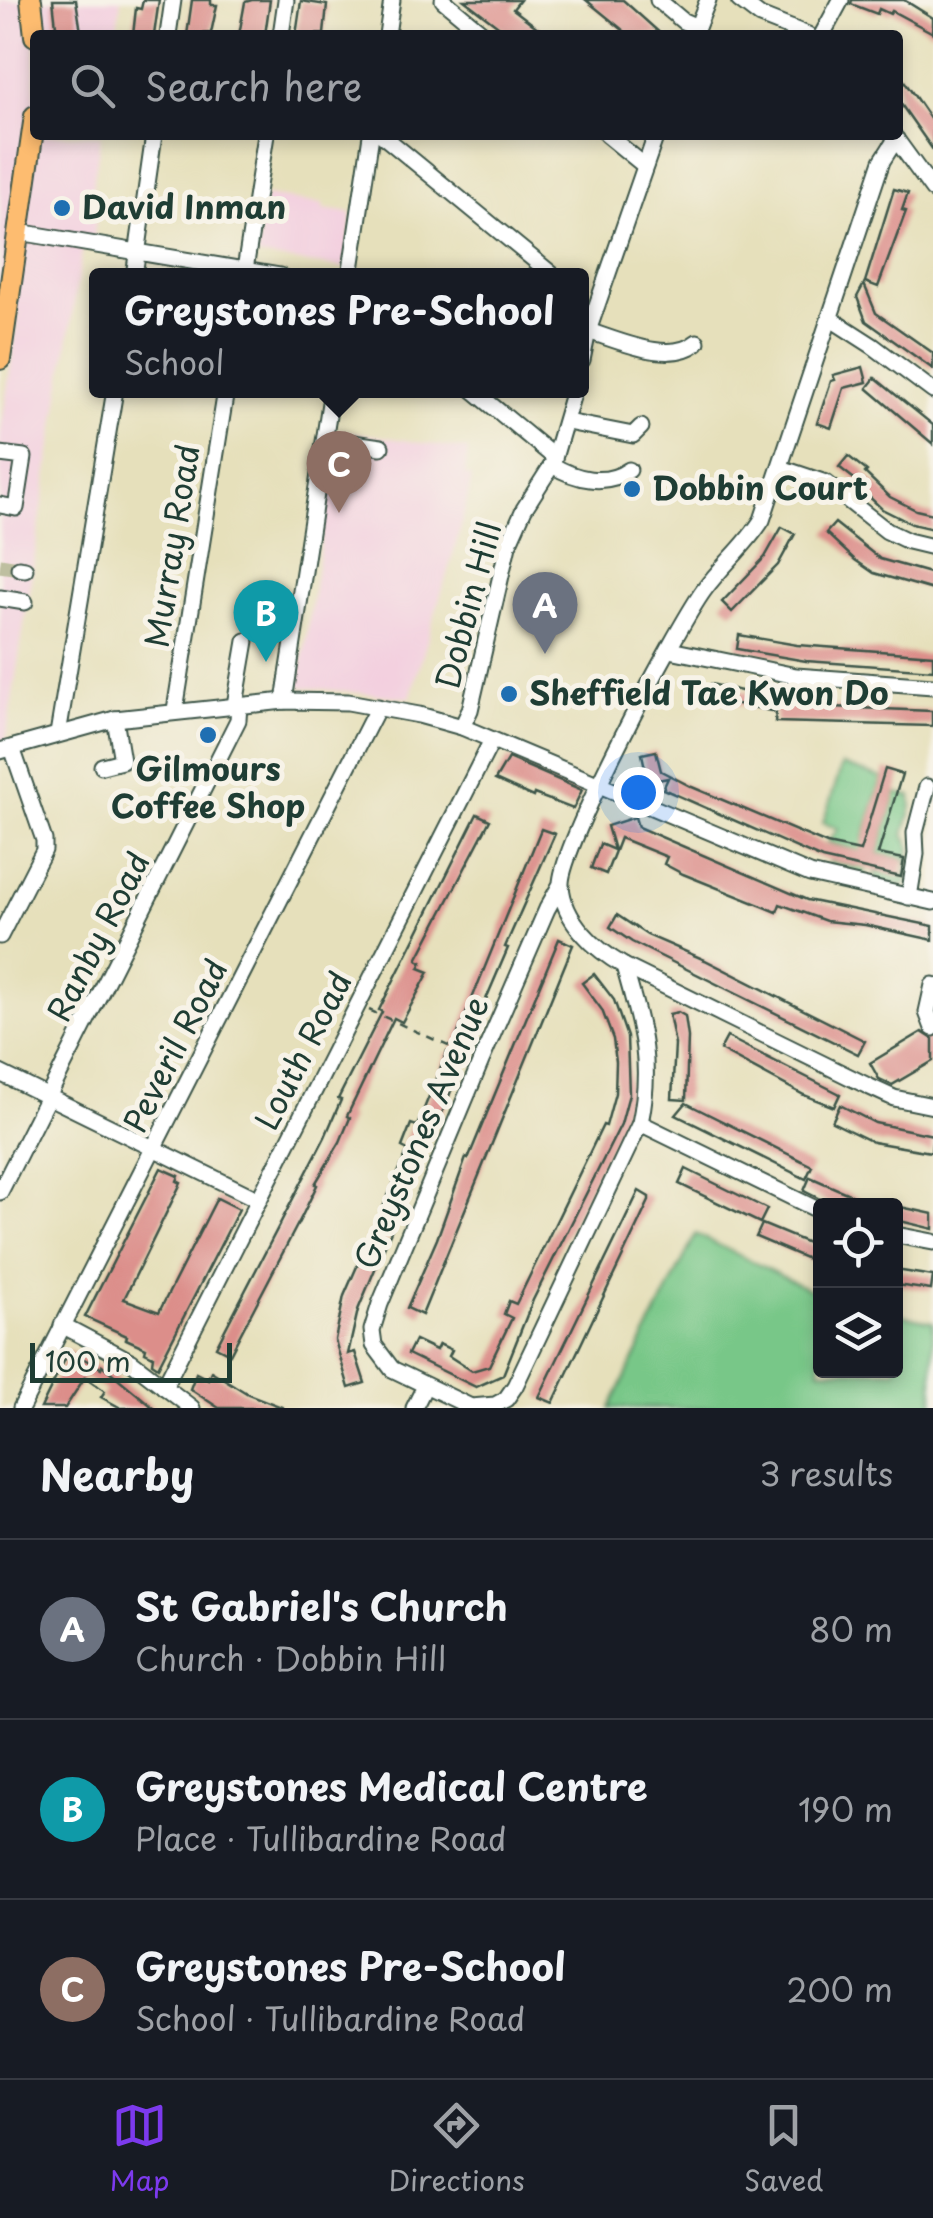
<!DOCTYPE html>
<meta charset="utf-8">
<style>
body{margin:0;font-family:"Playpen Sans",sans-serif;background:#20242c;color:#f1f3f6}
.controls{position:absolute;right:30px;bottom:30px;display:grid;overflow:hidden;border-radius:10px;box-shadow:0 5px 15px #0003}
.controls button{width:90px;height:90px;display:grid;place-items:center;padding:0;border:0;border-bottom:2px solid #363941;background:#171b24;color:#f1f3f6;font:50px sans-serif}
.scale{position:absolute;left:30px;bottom:25px;width:202px;box-sizing:border-box;padding-left:10px;border:5px solid #1f3d34;border-top:0;font-size:28px;line-height:35px;white-space:nowrap;color:#1f3d34;-webkit-text-stroke:8px #f7f3e8;paint-order:stroke}
.you{position:absolute;left:638px;top:792px;width:35px;height:35px;margin:-25px;border:8px solid #fff;border-radius:50%;background:#1a73e8;box-shadow:0 0 0 15px #1a73e833}
.badge{display:grid;place-items:center;width:65px;height:65px;border-radius:50%;background:#7c3aed;color:#fff;font-size:32px;font-weight:700}
.pin{position:absolute;translate:-50% -82px;filter:drop-shadow(0 2px 5px #0008)}
.pin::after{content:'';position:absolute;top:52px;width:35px;height:30px;background:inherit;clip-path:polygon(0 0,100% 0,50% 100%)}
.popup{position:absolute;left:89px;top:268px;width:500px;height:130px;box-sizing:border-box;display:grid;place-content:center;border-radius:10px;background:#171b24;filter:drop-shadow(0 2px 8px #0005);font-size:32px;white-space:nowrap;color:#9ea1a6}
.popup b{font-size:38px;color:#f1f3f6}
.popup::after{content:'';position:absolute;left:50%;top:100%;margin-left:-20px;border:20px solid transparent;border-top-color:#171b24}
.list{margin:0;padding:0;list-style:none}
h2{display:flex;justify-content:space-between;align-items:center;height:130px;margin:0;padding:0 40px;font-size:42px}
h2 small{font-size:32px;font-weight:400;color:#9ea1a6}
.list li{display:grid;grid-template-columns:65px 1fr auto;gap:30px;align-items:center;box-sizing:border-box;height:180px;padding:0 40px;border-top:2px solid #363941}
.list b{display:block;font-size:38px;white-space:nowrap}
.list p{margin:0;font-size:32px;white-space:nowrap;color:#9ea1a6}
.list em{font-size:32px;font-style:normal;color:#9ea1a6}
.icon{flex:none;width:55px;height:55px;fill:none;stroke:currentColor;stroke-width:2;stroke-linecap:round;stroke-linejoin:round}
.map{position:relative;flex:none;width:933px;height:1408px;overflow:hidden}
.search{position:absolute;background:#171b24;box-shadow:0 5px 15px #0003;left:30px;right:30px;top:30px;height:110px;display:flex;align-items:center;gap:25px;box-sizing:border-box;padding:0 35px;border-radius:10px;color:#9ea1a6;font-size:38px}
.sheet{height:670px;background:#171b24}
nav{display:flex;justify-content:space-around;align-items:center;box-sizing:border-box;height:140px;border-top:2px solid #363941;background:#171b24;font-size:28px;color:#9ea1a6}
nav a{display:grid;justify-items:center;gap:5px}
nav .on{color:#7c3aed}
.map>svg:first-child{display:block}
.built{fill:#f3cfdf}
.green{fill:#78c788;stroke:#4c825e;stroke-width:2.5}
.building{fill:#dc8e8a}
.lines{fill:none;stroke-linecap:round;stroke-linejoin:round}
.minor-tunnel{stroke:#bebfa0;stroke-width:15;stroke-dasharray:15 8;stroke-linecap:butt}
.minor-casing{stroke:#3d5548;stroke-width:19}
.major-casing{stroke:#3d5548;stroke-width:24}
.path{stroke:#3d5548;stroke-width:2.5;stroke-dasharray:8 8;stroke-linecap:butt}
.minor{stroke:#fff;stroke-width:15}
.major{stroke:#fdbc70;stroke-width:20}
.poi-dot{fill:#1f6fb2;stroke:#f7f3e8;stroke-width:4}
.labels{text-anchor:middle;stroke-width:10;stroke-linejoin:round;paint-order:stroke}
.poi-label{font-size:32px;font-weight:bold;fill:#1f3d34;stroke:#f7f3e8;text-anchor:start}
.street-label{font-size:32px;fill:#1f3d34;stroke:#f7f3e8}
</style>
<div class="map">
<svg width="933" height="1408" viewBox="0 0 933 1408">
<rect width="100%" height="100%" fill="#f7f3e8"/>
<filter id="ink" filterUnits="userSpaceOnUse"><feTurbulence type="fractalNoise" baseFrequency=".01" numOctaves="2"/><feDisplacementMap in="SourceGraphic" scale="20" xChannelSelector="R" yChannelSelector="G"/><feConvolveMatrix kernelMatrix="1 2 1 2 8 2 1 2 1" color-interpolation-filters="sRGB"/></filter>
<filter id="wash" filterUnits="userSpaceOnUse"><feTurbulence type="fractalNoise" baseFrequency=".0048" numOctaves="4" result="noise"/><feDisplacementMap in="SourceGraphic" scale="40" xChannelSelector="R" yChannelSelector="G"/><feGaussianBlur stdDeviation="2.25" result="paint"/><feColorMatrix in="noise" values="0 0 0 0 0 0 0 0 0 0 0 0 0 0 0 0 0 1.4 0 .05"/><feComposite in="paint" operator="in"/></filter>
<g filter="url(#wash)">
<rect width="100%" height="100%" fill="#e6e0bb"/>
<!-- built -->
<g class="built">
<path d="M0 0H121L116 35H35V135H101L91 197 97 200 94 241 84 240 5 746 0 747V436L19 311 0 308Z"/>
<path d="M265 196 323 204V209L352 213 345 268 257 256Z"/>
<path d="M338 430 468 450 465 475 472 477 461 527 410 698 302 687 299 684Z"/>
</g>
<!-- green -->
<g class="green">
<path d="M842 765 882 778 863 840 868 852 864 877 828 870 830 861 857 868 861 852 828 842 838 829 823 823Z"/>
<path d="M896 793 911 796 912 807 904 835 910 846 906 885 877 883 875 872 905 877 908 860 878 854Z"/>
<path d="M696 1234 820 1295V1370H896V1314L933 1322V1408H610Z"/>
</g>
<g id="blocks">
<!-- building -->
<g class="building">
<path d="M53 0H76L81 32 57 35Z"/>
<path d="M143 0H159L154 35H133L136 8 141 9Z"/>
<path d="M192 0H211V5H217L211 33 187 35Z"/>
<path d="M252 0H270L265 35H239L245 2Z"/>
<path d="M464 0H520L513 9 547 35H510Z"/>
<path d="M586 0H623L662 35H629Z"/>
<path d="M852 0H904L933 18V33L892 11 890 14 879 9 877 14 851 4Z"/>
<path d="M301 1 327 5 324 34 296 35Z"/>
<path d="M898 72 933 123V150L898 100Z"/>
<path d="M894 189 908 193 902 210 906 211 878 287 865 282Z"/>
<path d="M864 284 876 313 933 353V369L866 321 857 297Z"/>
<path d="M863 367 867 382 844 388 831 428 817 423 831 381 835 380 833 375Z"/>
<path d="M875 378 933 425V444L867 388Z"/>
<path d="M848 456 867 471 865 473 890 497 916 510 933 514V529L912 524 882 509 860 488 862 485 839 467Z"/>
<path d="M835 523 880 559 933 574V590L874 573 855 560 826 533Z"/>
<path d="M782 527 795 534 778 565 732 612 722 602 765 557Z"/>
<path d="M739 635 797 645 933 655V670L806 661 737 649Z"/>
<path d="M711 684 806 706 932 711V726L775 722 776 712 708 698Z"/>
<path d="M656 751 661 771 692 787 827 844 860 851 885 769 902 774 878 854 904 859 901 877 822 859 663 789 668 778 648 782 642 754Z"/>
<path d="M508 758 582 790 573 809 534 794 533 797 495 780Z"/>
<path d="M477 814 490 820 417 960 422 962 419 968 429 972 402 1022 394 1018 347 1116 350 1118 340 1142 315 1184 317 1185 302 1216 230 1354 216 1347 325 1137 341 1100 338 1099 382 1012 379 1010Z"/>
<path d="M635 817 638 827 807 900 933 926V940L865 925 826 921 780 904 777 912 683 874 664 864 667 857 620 838 606 874 591 868 600 844 614 850 607 826Z"/>
<path d="M541 829 555 834 505 947 508 948 478 1018 448 1099 437 1125 433 1124 418 1166 358 1310 348 1354 355 1352 365 1383 349 1388 335 1340 344 1296 408 1150 402 1147 411 1124 417 1126 447 1052 450 1053Z"/>
<path d="M617 915 647 935 705 960 865 1041 858 1054 632 942 610 927Z"/>
<path d="M559 939 573 945 422 1315 407 1308 437 1239 466 1158 468 1159Z"/>
<path d="M594 974 614 1000 627 1037 629 1094 621 1124 533 1300 503 1375 476 1387 408 1354 415 1340 436 1350 439 1344 452 1350 449 1356 472 1371 489 1366 512 1318 504 1314 509 1301 516 1304 603 1125 606 1126 615 1093 616 1062 613 1039 602 1010 582 983Z"/>
<path d="M678 1012 685 1016 688 1037 686 1100 672 1099 675 1044 669 1014Z"/>
<path d="M922 1032 933 1039V1061L892 1085 879 1079 870 1063Z"/>
<path d="M727 1037 840 1094 834 1107 804 1095 720 1050Z"/>
<path d="M686 1103 812 1166 806 1179 676 1115Z"/>
<path d="M840 1105 875 1123 933 1135 931 1152 873 1142 832 1122Z"/>
<path d="M161 1168 179 1176 177 1181 181 1183 124 1299 159 1312 217 1198 239 1209 158 1367 152 1363 153 1356 145 1352 146 1348 126 1339 127 1336 85 1317Z"/>
<path d="M686 1169 767 1209 760 1223 679 1184Z"/>
<path d="M810 1177 835 1188 877 1206 828 1203 804 1191Z"/>
<path d="M639 1191 649 1197V1201L553 1403 539 1397Z"/>
<path d="M896 1206 933 1214V1229L896 1220Z"/>
<path d="M762 1224 820 1248 817 1263 756 1237Z"/>
<path d="M896 1270 933 1276 931 1290 896 1285Z"/>
<path d="M69 1351 101 1368 102 1365 154 1408H121L101 1397 105 1391 85 1377 65 1408H41Z"/>
<path d="M211 1371 248 1394 284 1408H219L190 1389 196 1373 208 1379Z"/>
</g>
</g>
</g>
<g filter="url(#ink)">
<use href="#blocks" fill-opacity="0" stroke="#3d5548" stroke-width="2.5"/>
<g class="lines">
<!-- minor-tunnel -->
<path class="minor-tunnel" d="M0 565 19 568"/>
<!-- minor casing -->
<g class="minor-casing">
<g id="minor">
<path d="M443 0 485 35"/>
<path d="M658 0 683 21 697 27"/>
<path d="M739 0 760 16 808 35"/>
<path d="M168 35 173 0"/>
<path d="M281 35 286 0"/>
<path d="M387 35 392 0"/>
<path d="M694 35 708 0"/>
<path d="M822 35 841 0"/>
<path d="M382 135 554 276"/>
<path d="M607 135 645 166"/>
<path d="M893 135 933 190"/>
<path d="M19 232 280 276"/>
<path d="M134 276 154 135"/>
<path d="M244 276 266 135"/>
<path d="M350 276 371 135"/>
<path d="M831 319 873 346 933 391"/>
<path d="M588 331C618 340 670 365 697 342"/>
<path d="M582 360 588 331 656 135"/>
<path d="M473 390 554 457"/>
<path d="M567 422 633 435 641 427"/>
<path d="M325 439 381 447"/>
<path d="M0 454 24 457 16 508 0 505"/>
<path d="M552 465C575 479 605 487 629 470"/>
<path d="M781 468 826 483 887 531 908 541 933 547"/>
<path d="M19 568 25 569"/>
<path d="M0 598 25 602"/>
<path d="M670 650 796 676 933 686"/>
<path d="M284 701 332 390"/>
<path d="M235 705 246 641"/>
<path d="M175 710 226 390"/>
<path d="M462 727 470 710 508 545 524 509 552 465 574 390"/>
<path d="M58 734 115 390"/>
<path d="M0 751 115 719 284 701 348 702 419 715 462 727 810 874 933 902"/>
<path d="M102 766 122 761 115 719"/>
<path d="M561 884 547 909 481 1061 380 1304 372 1330 374 1345 392 1369 471 1407 495 1405 506 1399 515 1386 640 1123C653 1061 641 1026 624 966 596 950 563 921 561 885 559 849 677 627 704 590 722 565 745 547 762 520L882 161 896 139"/>
<path d="M909 897 916 854 915 833 927 787"/>
<path d="M0 936 44 850V840L12 748"/>
<path d="M624 966 870 1087 894 1098 933 1106"/>
<path d="M933 985 927 1012 933 1028"/>
<path d="M0 1073 259 1200"/>
<path d="M640 1123 820 1211"/>
<path d="M0 1192 238 720 239 705"/>
<path d="M896 1235 933 1242"/>
<path d="M62 1325 132 1362 192 1408"/>
<path d="M164 1387 492 740"/>
<path d="M21 1408 378 707"/>
<path d="M414 1408 425 1386"/>
</g>
</g>
<!-- major casing -->
<g class="major-casing">
<g id="major">
<path d="M31 0 35 36"/>
<path d="M0 359 35 116"/>
</g>
</g>
<!-- path -->
<path class="path" d="M369 1010 466 1054"/>
<!-- minor -->
<use href="#minor" class="minor"/>
<!-- major -->
<use href="#major" class="major"/>
</g>
</g>
<!-- markers -->
<g class="poi-dot">
<circle cx="62" cy="208" r="10"/>
<circle cx="632" cy="489" r="10"/>
<circle cx="509" cy="694" r="10"/>
<circle cx="208" cy="735" r="10"/>
</g>
<g class="labels">
<!-- poi labels -->
<g class="poi-label">
<text x="82" y="219">David Inman</text>
<text x="652" y="500">Dobbin Court</text>
<text x="529" y="705">Sheffield Tae Kwon Do</text>
<text x="208" y="781" text-anchor="middle">Gilmours<tspan x="208" dy="37">Coffee Shop</tspan></text>
</g>
<!-- street labels -->
<g class="street-label">
<text transform="translate(173 546) rotate(-81)" y="11">Murray Road</text>
<text transform="translate(469 606) rotate(-75)" y="11">Dobbin Hill</text>
<text transform="translate(99 937) rotate(-63)" y="11">Ranby Road</text>
<text transform="translate(176 1046) rotate(-63)" y="11">Peveril Road</text>
<text transform="translate(304 1051) rotate(-63)" y="11">Louth Road</text>
<text transform="translate(422 1133) rotate(-67)" y="11">Greystones Avenue</text>
</g>
</g>
</svg>
<div class="controls">
<button><svg class="icon" aria-label="locate" viewBox="0 0 24 24"><circle cx="12" cy="12" r="6"/><path d="M12 2v4M12 18v4M2 12h4M18 12h4"/></svg></button>
<button><svg class="icon" aria-label="layers" viewBox="0 0 24 24"><path d="M12 4l9 5-9 5-9-5zM3 14l9 5 9-5"/></svg></button>
</div>
<div class="scale">100 m</div>
<div class="you"></div>
<div class="pin badge" style="left:545px;top:654px;background:#6b7280">A</div>
<div class="pin badge" style="left:266px;top:662px;background:#0f9aa8">B</div>
<div class="pin badge" style="left:339px;top:513px;background:#8d6e63">C</div>
<div class="popup"><b>Greystones Pre-School</b>School</div>
<div class="search"><svg class="icon" aria-label="search" viewBox="0 0 24 24"><circle cx="10" cy="10" r="6"/><path d="M15 15l6 6"/></svg>Search here</div>
</div>
<section class="sheet">
<h2>Nearby<small>3 results</small></h2>
<ul class="list">
<li><span class="badge" style="background:#6b7280">A</span><div><b>St Gabriel's Church</b><p>Church · Dobbin Hill</p></div><em>80 m</em></li>
<li><span class="badge" style="background:#0f9aa8">B</span><div><b>Greystones Medical Centre</b><p>Place · Tullibardine Road</p></div><em>190 m</em></li>
<li><span class="badge" style="background:#8d6e63">C</span><div><b>Greystones Pre-School</b><p>School · Tullibardine Road</p></div><em>200 m</em></li>
</ul>
</section>
<nav>
<a class="on"><svg class="icon" aria-label="map" viewBox="0 0 24 24"><path d="M3 6l6-2 6 2 6-2v14l-6 2-6-2-6 2zM9 4v14M15 6v14"/></svg>Map</a>
<a><svg class="icon" aria-label="directions" viewBox="0 0 24 24"><path d="M12 3l9 9-9 9-9-9zM9 14v-3h6M13 9l2 2-2 2"/></svg>Directions</a>
<a><svg class="icon" aria-label="saved" viewBox="0 0 24 24"><path d="M7 4h10v16l-5-4-5 4z"/></svg>Saved</a>
</nav>
